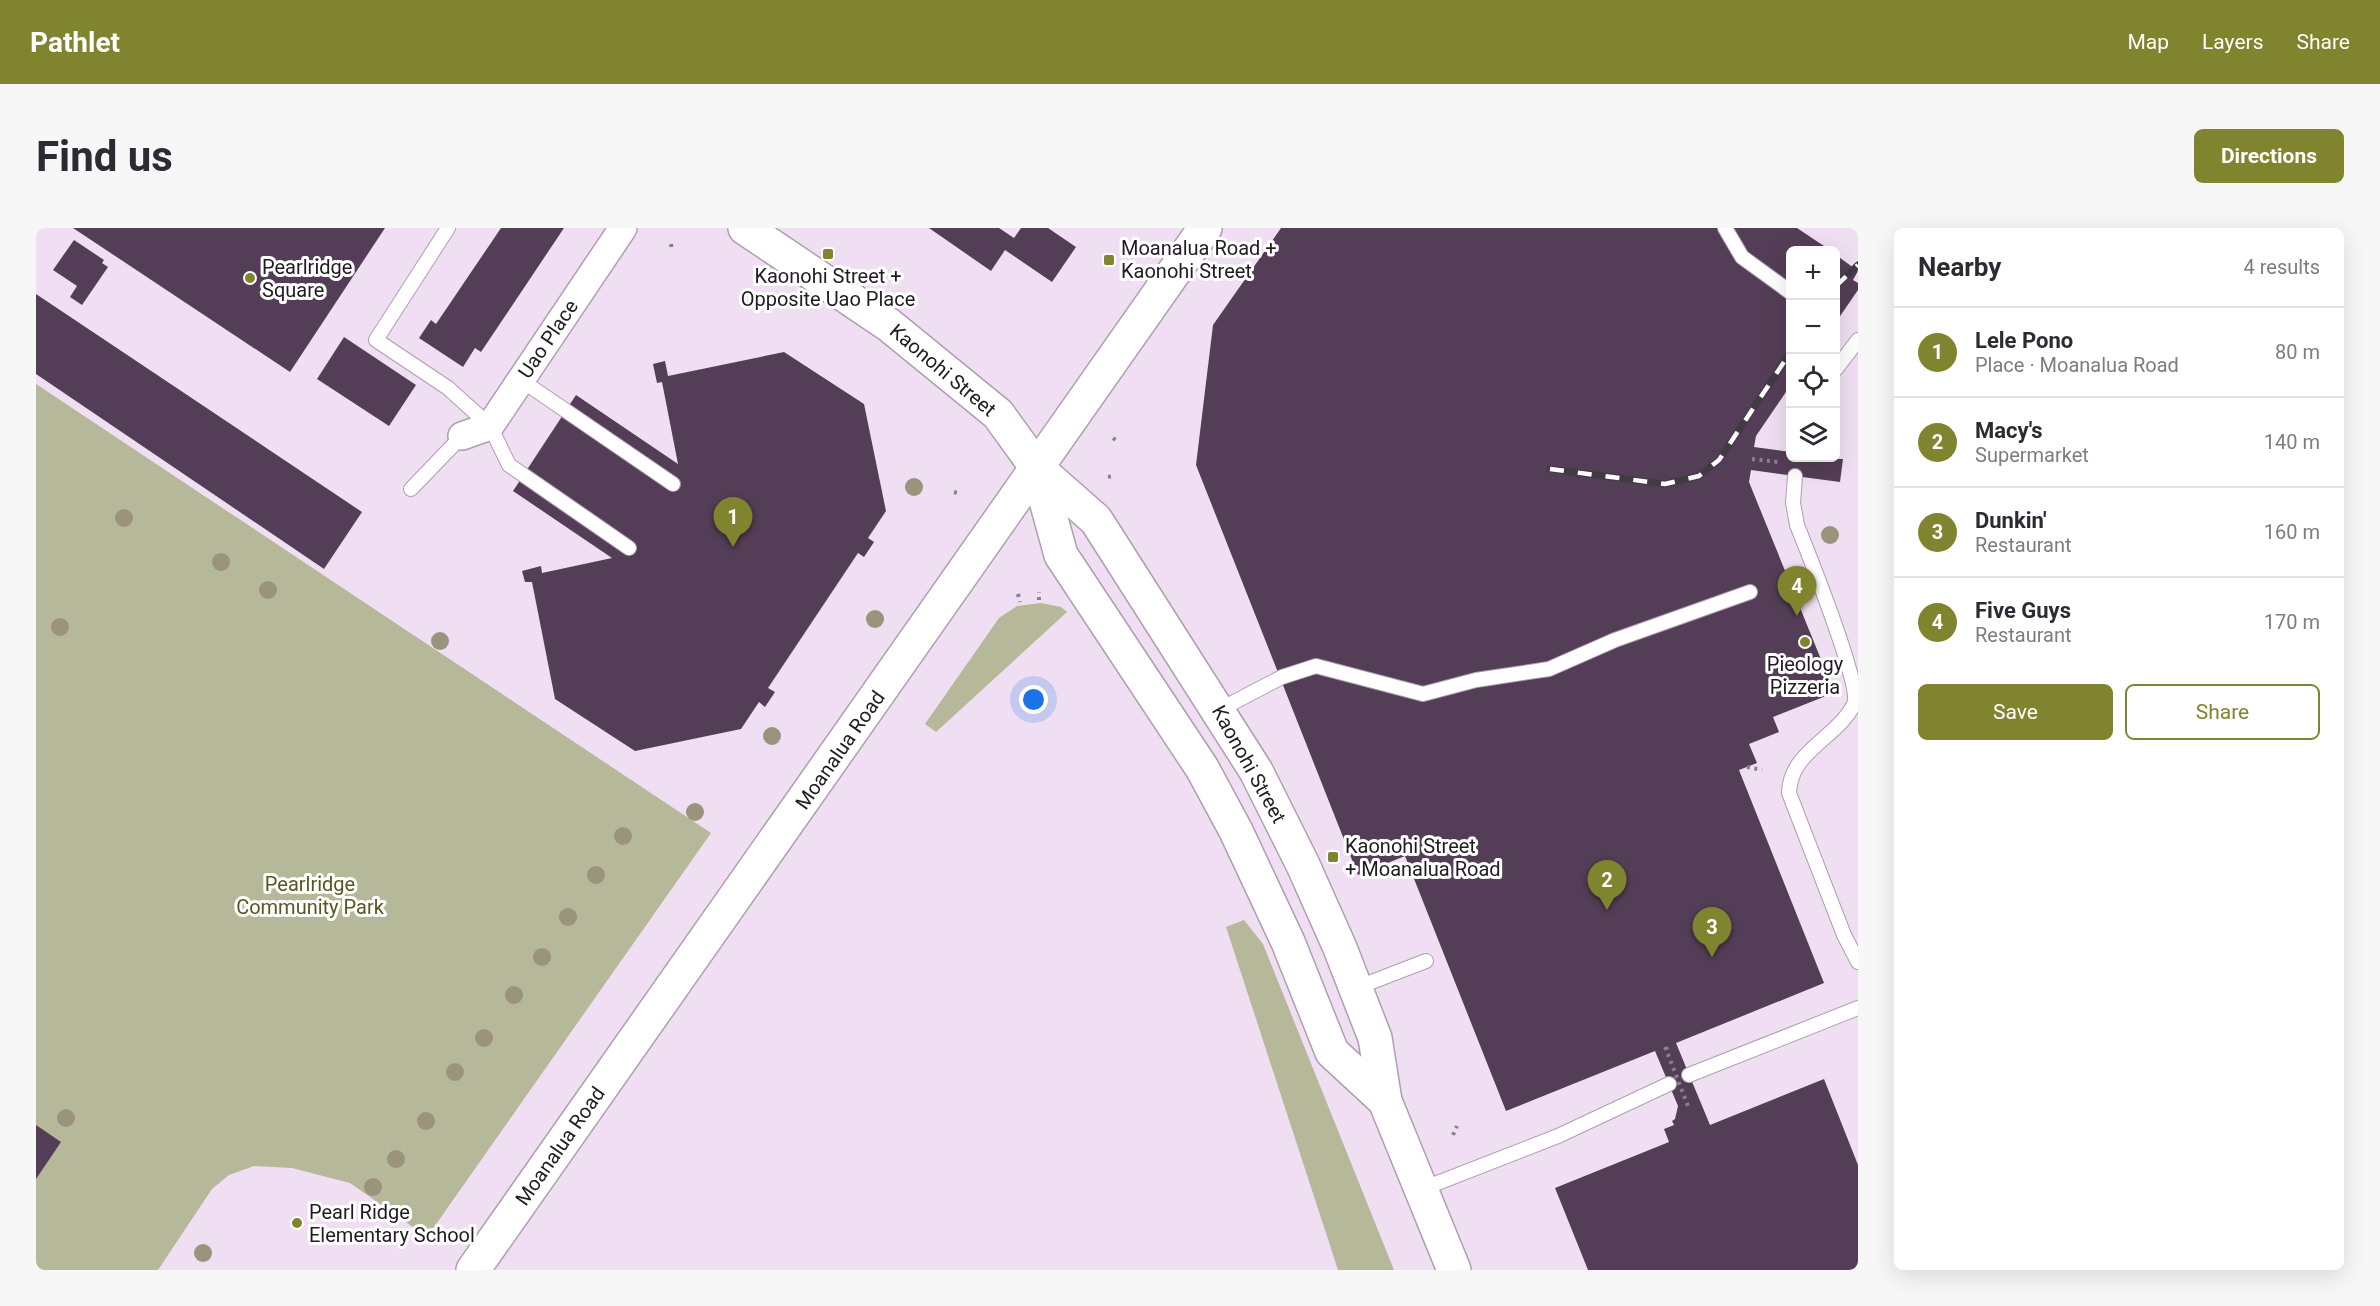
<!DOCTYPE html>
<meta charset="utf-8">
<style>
body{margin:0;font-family:Roboto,sans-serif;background:#f7f7f7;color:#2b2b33}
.controls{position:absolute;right:18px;top:18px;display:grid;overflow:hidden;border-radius:9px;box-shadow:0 6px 24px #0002}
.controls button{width:54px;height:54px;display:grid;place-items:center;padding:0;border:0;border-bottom:2px solid #e1e1e2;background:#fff;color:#2b2b33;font:30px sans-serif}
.you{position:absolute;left:998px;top:472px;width:21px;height:21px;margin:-15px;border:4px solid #fff;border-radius:50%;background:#1a73e8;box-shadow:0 0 0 9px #1a73e833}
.badge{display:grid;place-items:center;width:39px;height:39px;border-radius:50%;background:#80842e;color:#fff;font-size:20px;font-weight:700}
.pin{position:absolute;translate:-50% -50px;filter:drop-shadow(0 2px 3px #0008)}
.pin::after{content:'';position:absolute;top:32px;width:21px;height:18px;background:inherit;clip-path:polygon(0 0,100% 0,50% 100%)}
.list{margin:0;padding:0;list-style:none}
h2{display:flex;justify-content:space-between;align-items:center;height:78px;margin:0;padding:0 24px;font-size:26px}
h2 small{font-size:20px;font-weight:400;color:#7c7c81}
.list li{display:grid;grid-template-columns:39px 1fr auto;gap:18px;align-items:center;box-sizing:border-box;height:90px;padding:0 24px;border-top:2px solid #e1e1e2}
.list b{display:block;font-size:22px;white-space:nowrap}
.list p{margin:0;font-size:20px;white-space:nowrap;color:#7c7c81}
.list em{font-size:20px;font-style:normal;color:#7c7c81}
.actions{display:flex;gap:12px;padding:18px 24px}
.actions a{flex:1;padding:14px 0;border:2px solid #80842e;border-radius:9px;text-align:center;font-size:21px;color:#80842e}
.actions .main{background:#80842e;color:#fff}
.icon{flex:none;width:33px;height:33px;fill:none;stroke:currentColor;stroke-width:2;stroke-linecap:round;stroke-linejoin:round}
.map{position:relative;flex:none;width:1822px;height:1042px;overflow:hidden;border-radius:9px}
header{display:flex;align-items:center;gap:36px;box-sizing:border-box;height:84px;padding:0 30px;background:#80842e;color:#fff}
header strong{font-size:28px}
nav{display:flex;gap:33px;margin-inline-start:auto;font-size:21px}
.intro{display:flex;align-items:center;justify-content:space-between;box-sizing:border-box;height:144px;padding:0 36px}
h1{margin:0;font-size:42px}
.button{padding:15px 27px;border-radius:9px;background:#80842e;color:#fff;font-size:21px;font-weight:700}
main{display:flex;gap:36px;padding:0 36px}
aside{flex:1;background:#fff;border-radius:9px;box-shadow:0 6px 24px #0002}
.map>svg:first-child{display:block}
.green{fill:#b5b899}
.building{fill:#543e57}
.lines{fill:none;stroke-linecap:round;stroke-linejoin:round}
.lane-casing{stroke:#ae9eb0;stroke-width:16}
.street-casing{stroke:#ae9eb0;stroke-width:30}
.secondary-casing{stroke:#ae9eb0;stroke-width:36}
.path{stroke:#8a7f8c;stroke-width:4;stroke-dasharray:3 4.5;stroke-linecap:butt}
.lane{stroke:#fff;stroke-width:14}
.street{stroke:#fff;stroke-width:27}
.secondary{stroke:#fff;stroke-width:33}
.rail-casing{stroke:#413a43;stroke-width:7}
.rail{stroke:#fff;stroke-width:4.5;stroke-dasharray:14;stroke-linecap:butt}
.path-bridge{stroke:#8a7f8c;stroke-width:4;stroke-dasharray:3 4.5;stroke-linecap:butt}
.tree{fill:#9b947d}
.poi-dot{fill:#80842e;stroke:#fff;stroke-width:2}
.labels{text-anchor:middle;stroke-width:6;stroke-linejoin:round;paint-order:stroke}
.poi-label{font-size:20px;fill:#201b21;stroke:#fff;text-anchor:start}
.street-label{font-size:20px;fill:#201b21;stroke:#fff}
.park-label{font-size:20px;fill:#55571e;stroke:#fff}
</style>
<header>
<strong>Pathlet</strong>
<nav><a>Map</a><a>Layers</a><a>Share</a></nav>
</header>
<div class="intro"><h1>Find us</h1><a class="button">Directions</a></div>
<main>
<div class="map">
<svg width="1822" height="1042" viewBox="0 0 1822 1042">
<rect width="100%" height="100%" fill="#f0dff2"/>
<!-- green -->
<g class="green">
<path d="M0 156 675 605 391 1009 314 955 256 940 218 938 193 947 176 961 122 1042H0Z"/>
<path d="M1005 375 1025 379 1031 384 900 504 889 496 963 390 981 378Z"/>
<path d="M1208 692 1227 716 1358 1042H1302L1190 699Z"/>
</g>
<!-- building -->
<g class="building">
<path d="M37 0H349L254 144Z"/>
<path d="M465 0H528L445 124 439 120 427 139 383 110 395 92 400 96Z"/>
<path d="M893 0H963L978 10 985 0H1012L1040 19 1016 54 969 22 955 43Z"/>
<path d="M1245 0H1761L1794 22H1754V158L1720 208 1718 219 1754 224V230L1807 231 1804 254 1715 242 1713 254 1795 456 1787 461 1790 468 1737 489 1743 504 1713 516 1721 535 1703 542 1788 755 1640 815 1674 897 1788 851 1822 937V1042H1552L1519 960 1633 914 1628 901 1638 897 1636 893 1639 891 1642 878 1619 823 1470 883 1369 628 1322 647 1160 237 1177 97Z"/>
<path d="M38 12 68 32 66 35 72 39 46 77 34 69 41 58 17 42Z"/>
<path d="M1800 27 1822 43 1817 52 1822 55V62L1800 94Z"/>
<path d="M0 66 326 284 288 341 0 146Z"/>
<path d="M308 109 380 157 353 198 281 151Z"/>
<path d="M748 124 828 176 850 283 832 310 838 314 828 329 822 325 732 460 739 464 729 479 723 474 705 501 599 523 519 471 496 354H489L486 343 505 338 506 345 576 330 477 263 540 167 642 236 626 154 621 155 617 136 629 133 632 148Z"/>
<path d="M0 897 25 914 0 951Z"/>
</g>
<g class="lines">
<!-- lane casing -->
<g class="lane-casing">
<g id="lane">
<path d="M412 0 340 112 412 160 454 198 473 237 593 320"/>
<path d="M1689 0 1706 29 1754 64"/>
<path d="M1800 141 1822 112"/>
<path d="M485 152 637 256"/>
<path d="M1759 248 1757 275 1761 297C1773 327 1822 450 1819 474 1803 510 1754 522 1753 565L1808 707 1822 734"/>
<path d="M375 261 426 208"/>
<path d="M1183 482 1246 449 1280 438 1387 466 1440 452 1513 441 1579 412 1714 364"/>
<path d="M1320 760 1390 733"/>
<path d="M1653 847 1822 780"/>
<path d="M1386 961 1522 908 1633 856"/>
</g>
</g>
<!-- street casing -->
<g class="street-casing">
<path id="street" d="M426 208 454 198 587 0"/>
</g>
<!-- secondary casing -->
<g class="secondary-casing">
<g id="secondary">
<path d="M709 0 853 97 962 186 1001 240 1060 292 1220 543 1267 637 1304 720 1339 810 1349 873 1418 1042"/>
<path d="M1001 240 1025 327 1166 540 1200 603 1252 714 1296 824 1349 873"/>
<path d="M437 1042 1169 0"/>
</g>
</g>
<!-- path -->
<g class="path">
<path d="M635 16 636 23"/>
<path d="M1077 210 1081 213"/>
<path d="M1716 231 1742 234"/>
<path d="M1072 249 1077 248"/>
<path d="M918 264 925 266"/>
<path d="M982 366 984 374"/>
<path d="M1003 372V364"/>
<path d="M1711 539 1726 542"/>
<path d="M1630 819 1633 826"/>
<path d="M1417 907 1421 898"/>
</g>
<!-- lane -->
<use href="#lane" class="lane"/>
<!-- street -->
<use href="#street" class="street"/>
<!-- secondary -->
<use href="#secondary" class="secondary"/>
<!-- rail casing -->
<g class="rail-casing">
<g id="rail">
<path d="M1800 58 1822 37"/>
<path d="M1514 241 1629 256 1663 248 1683 232 1754 125"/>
</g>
</g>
<!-- rail -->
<use href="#rail" class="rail"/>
<!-- path-bridge -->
<path class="path-bridge" d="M1629 819 1652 878"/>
</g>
<!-- trees -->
<g class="tree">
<circle cx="878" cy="259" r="9"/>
<circle cx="88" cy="290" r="9"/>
<circle cx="1794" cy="307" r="9"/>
<circle cx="185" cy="334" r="9"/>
<circle cx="232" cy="362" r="9"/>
<circle cx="839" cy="391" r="9"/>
<circle cx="24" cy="399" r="9"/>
<circle cx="404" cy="413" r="9"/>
<circle cx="736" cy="508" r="9"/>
<circle cx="659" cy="584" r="9"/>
<circle cx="587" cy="608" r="9"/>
<circle cx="560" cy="647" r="9"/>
<circle cx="532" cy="689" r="9"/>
<circle cx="506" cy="729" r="9"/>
<circle cx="478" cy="767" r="9"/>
<circle cx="448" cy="810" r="9"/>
<circle cx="419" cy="844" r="9"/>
<circle cx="30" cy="890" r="9"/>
<circle cx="390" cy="893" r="9"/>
<circle cx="360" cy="931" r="9"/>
<circle cx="337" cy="959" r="9"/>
<circle cx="167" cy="1025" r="9"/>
</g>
<!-- markers -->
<g class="poi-dot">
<rect x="786" y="20" width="12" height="12" rx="3"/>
<rect x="1067" y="26" width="12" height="12" rx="3"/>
<circle cx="214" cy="50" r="6"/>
<circle cx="1769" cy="414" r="6"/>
<rect x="1291" y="623" width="12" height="12" rx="3"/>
<circle cx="261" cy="995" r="6"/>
</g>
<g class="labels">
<!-- poi labels -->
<g class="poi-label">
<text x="1085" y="27">Moanalua Road +<tspan x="1085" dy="23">Kaonohi Street</tspan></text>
<text x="226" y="46">Pearlridge<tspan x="226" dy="23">Square</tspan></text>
<text x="792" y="55" text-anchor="middle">Kaonohi Street +<tspan x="792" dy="23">Opposite Uao Place</tspan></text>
<text x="1769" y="443" text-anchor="middle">Pieology<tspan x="1769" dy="23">Pizzeria</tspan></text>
<text x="1309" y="625">Kaonohi Street<tspan x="1309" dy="23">+ Moanalua Road</tspan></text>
<text x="273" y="991">Pearl Ridge<tspan x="273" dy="23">Elementary School</tspan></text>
</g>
<!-- street labels -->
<g class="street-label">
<text transform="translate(512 111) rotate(-56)" y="7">Uao Place</text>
<text transform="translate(907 142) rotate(40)" y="7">Kaonohi Street</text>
<text transform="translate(804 522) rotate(-55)" y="7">Moanalua Road</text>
<text transform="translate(1213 536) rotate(61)" y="7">Kaonohi Street</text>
<text transform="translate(524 918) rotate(-55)" y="7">Moanalua Road</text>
</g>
<!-- park labels -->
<g class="park-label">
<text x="274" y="663">Pearlridge<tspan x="274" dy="23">Community Park</tspan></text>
</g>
</g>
</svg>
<div class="controls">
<button>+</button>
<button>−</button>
<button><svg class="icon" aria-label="locate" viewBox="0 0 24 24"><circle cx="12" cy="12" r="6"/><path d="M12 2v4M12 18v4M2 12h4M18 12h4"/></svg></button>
<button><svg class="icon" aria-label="layers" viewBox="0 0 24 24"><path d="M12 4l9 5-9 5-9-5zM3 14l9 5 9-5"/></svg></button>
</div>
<div class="you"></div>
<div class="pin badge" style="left:697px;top:319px">1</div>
<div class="pin badge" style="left:1571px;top:682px">2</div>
<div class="pin badge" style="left:1676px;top:729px">3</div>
<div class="pin badge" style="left:1761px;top:388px">4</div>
</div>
<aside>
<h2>Nearby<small>4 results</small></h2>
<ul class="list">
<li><span class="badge">1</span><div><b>Lele Pono</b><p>Place · Moanalua Road</p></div><em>80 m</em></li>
<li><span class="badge">2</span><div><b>Macy's</b><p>Supermarket</p></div><em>140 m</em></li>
<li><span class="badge">3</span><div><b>Dunkin'</b><p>Restaurant</p></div><em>160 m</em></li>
<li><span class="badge">4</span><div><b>Five Guys</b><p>Restaurant</p></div><em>170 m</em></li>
</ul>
<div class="actions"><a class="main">Save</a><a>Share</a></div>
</aside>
</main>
